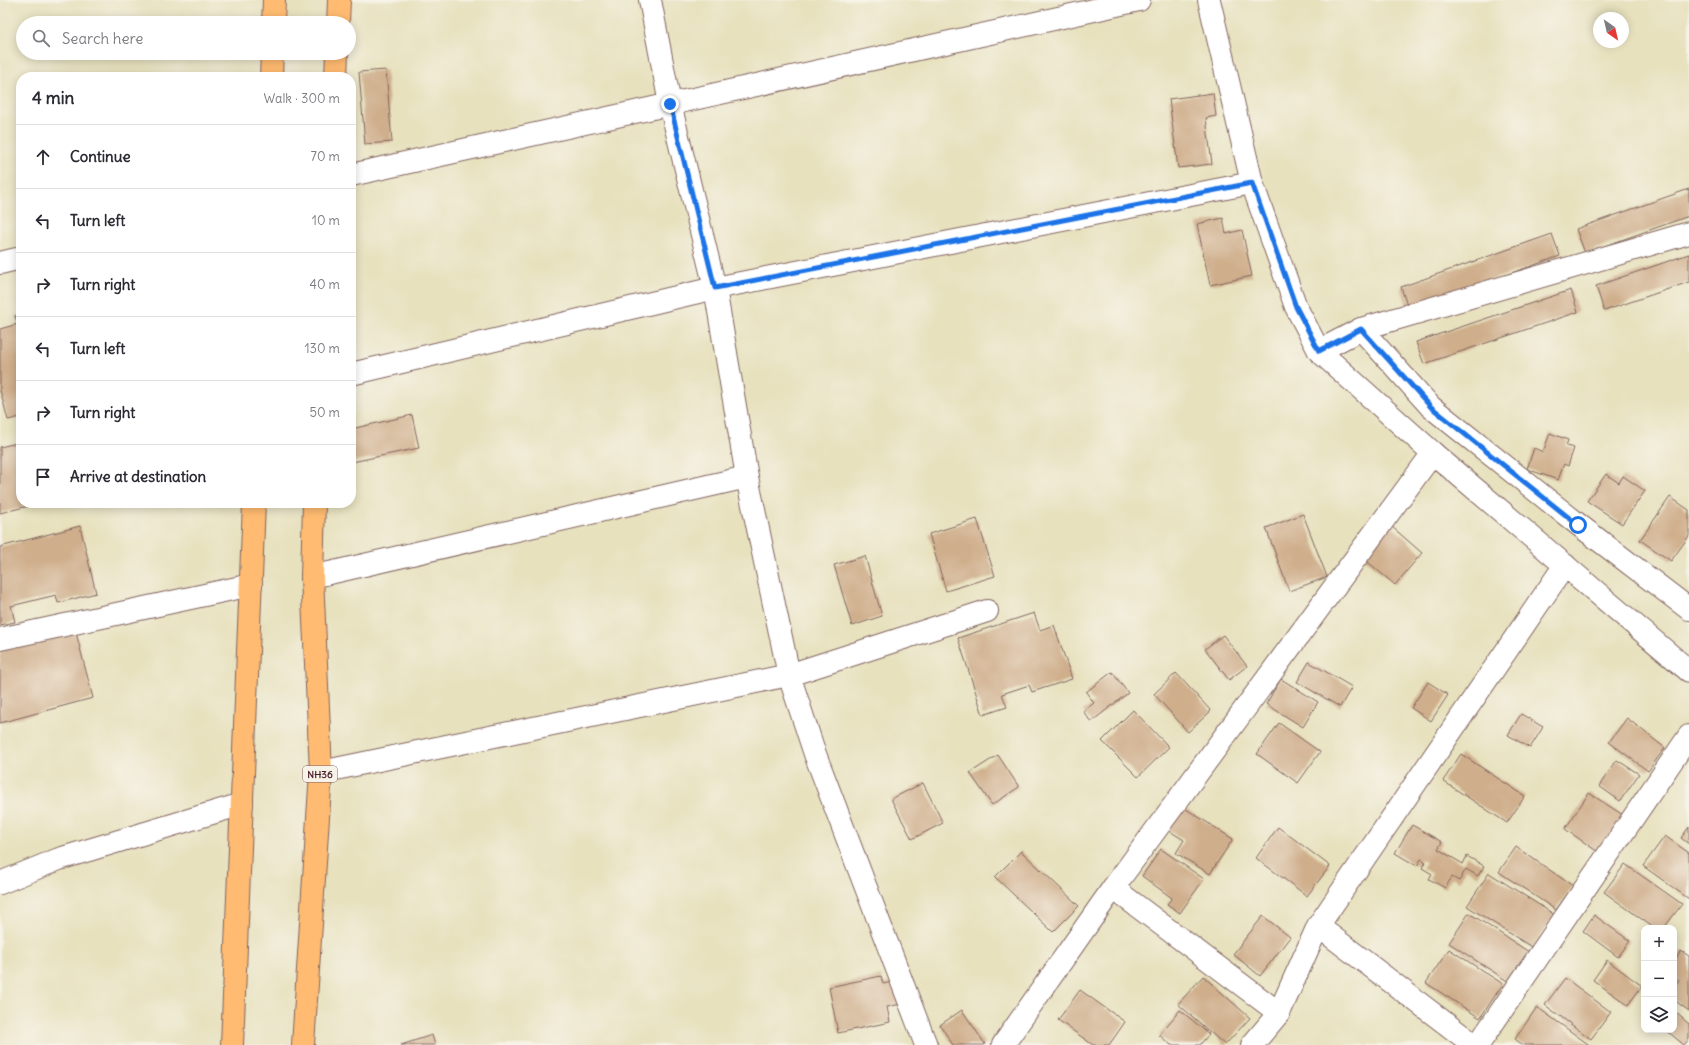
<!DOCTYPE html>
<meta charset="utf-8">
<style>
body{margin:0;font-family:Delius,sans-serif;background:#f7f7f7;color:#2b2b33}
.controls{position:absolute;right:12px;bottom:12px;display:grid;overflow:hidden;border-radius:8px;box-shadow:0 2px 10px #0003}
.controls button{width:36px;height:36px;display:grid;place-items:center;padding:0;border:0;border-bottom:1px solid #e1e1e2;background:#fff;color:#2b2b33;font:20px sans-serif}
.compass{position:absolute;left:1593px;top:12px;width:36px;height:36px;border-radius:50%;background:#fff;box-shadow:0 2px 10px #0003;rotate:146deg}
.stop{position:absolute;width:12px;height:12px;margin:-9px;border:3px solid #1a73e8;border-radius:50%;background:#fff}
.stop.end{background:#1a73e8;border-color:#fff;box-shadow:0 1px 4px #0008}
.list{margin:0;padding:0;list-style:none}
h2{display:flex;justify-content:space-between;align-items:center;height:52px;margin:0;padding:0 16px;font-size:17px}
h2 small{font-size:13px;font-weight:400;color:#7c7c81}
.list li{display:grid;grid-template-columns:26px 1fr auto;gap:12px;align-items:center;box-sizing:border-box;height:64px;padding:0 16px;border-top:1px solid #e1e1e2}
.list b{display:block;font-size:15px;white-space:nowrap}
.list em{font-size:13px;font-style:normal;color:#7c7c81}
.icon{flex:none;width:22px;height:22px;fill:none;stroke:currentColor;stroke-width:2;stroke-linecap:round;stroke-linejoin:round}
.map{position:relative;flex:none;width:1689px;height:1045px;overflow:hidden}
.search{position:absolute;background:#fff;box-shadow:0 2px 10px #0003;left:16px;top:16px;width:340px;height:44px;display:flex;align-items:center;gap:10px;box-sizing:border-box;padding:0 14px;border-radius:22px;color:#7c7c81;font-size:15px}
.panel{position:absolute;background:#fff;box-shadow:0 2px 10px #0003;left:16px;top:72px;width:340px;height:436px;border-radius:16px}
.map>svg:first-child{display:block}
.building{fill:#cfae8b}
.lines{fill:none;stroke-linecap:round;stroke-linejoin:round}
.minor-casing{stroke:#81635e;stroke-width:24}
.highway-casing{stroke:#81635e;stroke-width:24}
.minor{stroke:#fff;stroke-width:22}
.highway{stroke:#ffbb71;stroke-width:22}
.route{stroke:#1a73e8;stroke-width:5}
.labels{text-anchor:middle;stroke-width:4;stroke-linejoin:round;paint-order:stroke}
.shield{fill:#f7f3e8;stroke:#7e5f64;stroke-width:1}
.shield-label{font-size:10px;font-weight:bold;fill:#4a1f2b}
</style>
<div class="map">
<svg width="1689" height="1045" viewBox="0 0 1689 1045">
<rect width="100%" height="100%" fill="#f7f3e8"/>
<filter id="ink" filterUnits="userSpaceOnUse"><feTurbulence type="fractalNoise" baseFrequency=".025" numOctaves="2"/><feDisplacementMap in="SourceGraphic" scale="8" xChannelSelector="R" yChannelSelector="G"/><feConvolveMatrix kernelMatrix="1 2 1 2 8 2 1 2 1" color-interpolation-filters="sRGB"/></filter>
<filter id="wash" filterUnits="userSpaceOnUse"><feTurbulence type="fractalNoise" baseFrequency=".012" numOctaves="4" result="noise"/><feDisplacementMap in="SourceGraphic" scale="16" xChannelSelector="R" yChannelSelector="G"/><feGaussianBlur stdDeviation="0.9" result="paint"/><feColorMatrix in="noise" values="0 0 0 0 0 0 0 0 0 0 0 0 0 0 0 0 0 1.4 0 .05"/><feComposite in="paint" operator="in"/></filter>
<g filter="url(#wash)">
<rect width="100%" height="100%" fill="#e7e1be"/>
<g id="blocks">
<!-- building -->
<g class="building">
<path d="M386 70 392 142 365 144 359 72Z"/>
<path d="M1213 93 1216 116 1206 118 1212 164 1178 168 1169 99Z"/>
<path d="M1689 189V216L1585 253 1576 229Z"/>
<path d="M1223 218 1226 234 1242 230 1252 276 1210 285 1197 224Z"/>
<path d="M1552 234 1560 256 1408 309 1401 287Z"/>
<path d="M1689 254V282L1604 311 1596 286Z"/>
<path d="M1571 290 1578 312 1424 364 1416 342Z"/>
<path d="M21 314V417L8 420 0 390V329L18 324 15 316Z"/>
<path d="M412 415 419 448 352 462 351 429Z"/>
<path d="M1550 433 1568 440 1566 446 1574 448 1568 466 1564 464 1558 480 1527 469 1534 448 1543 452Z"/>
<path d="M21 442V503L37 504 0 513V447Z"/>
<path d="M1606 474 1619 483 1623 476 1645 491 1622 524 1587 501Z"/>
<path d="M1670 497 1689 510V536L1671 561 1640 540Z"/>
<path d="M1303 514 1327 577 1289 591 1266 528Z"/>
<path d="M977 519 995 576 946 591 929 534Z"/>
<path d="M1390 525 1422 553 1395 585 1362 557Z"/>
<path d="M80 526 96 593 58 603 56 595 11 606 15 622 0 625V547Z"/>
<path d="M865 556 882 616 852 626 834 565Z"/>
<path d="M1034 613 1040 630 1054 625 1072 679 1032 692 1029 685 1002 694 1007 707 983 715 958 638Z"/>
<path d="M75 629 93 698 0 723V649Z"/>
<path d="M1223 635 1247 666 1229 680 1205 649Z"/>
<path d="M1309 662 1352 687 1340 707 1297 682Z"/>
<path d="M1112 672 1128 693 1091 722 1083 711 1094 703 1086 692Z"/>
<path d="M1176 673 1211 711 1188 732 1154 694Z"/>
<path d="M1281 679 1318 702 1303 727 1266 704Z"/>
<path d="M1428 682 1448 695 1431 721 1411 708Z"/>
<path d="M1133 710 1169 747 1138 777 1102 741Z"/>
<path d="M1521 714 1543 727 1530 748 1508 735Z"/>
<path d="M1627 718 1665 748 1648 771 1609 742Z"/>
<path d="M1279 723 1320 752 1298 783 1257 754Z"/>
<path d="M1461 754 1525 796 1507 823 1443 781Z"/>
<path d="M998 755 1019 787 992 805 970 773Z"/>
<path d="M1617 760 1639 774 1620 801 1599 786Z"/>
<path d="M923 783 943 823 912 839 891 799Z"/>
<path d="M1589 793 1623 815 1598 852 1565 829Z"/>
<path d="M1183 807 1233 839 1210 874 1176 853 1184 840 1168 830Z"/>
<path d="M1412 825 1442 842 1438 849 1463 864 1467 856 1484 866 1478 876 1466 869 1459 881 1452 877 1445 888 1429 879 1432 874 1422 868 1426 862 1421 859 1417 866 1395 853Z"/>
<path d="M1278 827 1330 866 1307 896 1256 858Z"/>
<path d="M1689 827V844L1681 838Z"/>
<path d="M1665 836 1689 853V899L1643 866Z"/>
<path d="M1516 847 1573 886 1556 910 1499 872Z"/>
<path d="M1161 849 1204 879 1180 913 1167 904 1172 898 1142 876Z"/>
<path d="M1021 851 1079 906 1053 932 995 877Z"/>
<path d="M1625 864 1682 904 1664 928H1654L1604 892Z"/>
<path d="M1489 873 1555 915 1533 948 1467 906Z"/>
<path d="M1469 913 1529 952 1509 982 1449 943Z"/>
<path d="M1594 915 1630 941 1618 957 1583 931Z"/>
<path d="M1263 916 1290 937 1260 976 1233 954Z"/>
<path d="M1449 949 1503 984 1480 1018 1426 983Z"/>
<path d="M1681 951 1689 956V1011L1674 1000V987L1679 980 1674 977V962Z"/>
<path d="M1607 960 1642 986 1628 1005 1593 980Z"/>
<path d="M881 976 883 984 896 981 901 1004 887 1007 890 1022 838 1033 829 987Z"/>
<path d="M1203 976 1250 1018 1225 1045 1178 1004Z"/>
<path d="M1565 978 1611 1012 1591 1039 1545 1005Z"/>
<path d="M1080 990 1125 1022 1109 1045H1093L1058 1020Z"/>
<path d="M1537 1007 1588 1044V1045H1523L1515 1039Z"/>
<path d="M962 1010 985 1044 983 1045H953L940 1025Z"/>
<path d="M1180 1010 1209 1034 1200 1045H1171L1159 1035Z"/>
<path d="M1674 1011 1689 1024V1039L1684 1045 1666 1030H1674Z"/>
<path d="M432 1035 435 1045H401Z"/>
</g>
</g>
</g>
<g filter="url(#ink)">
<use href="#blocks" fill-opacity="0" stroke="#81635e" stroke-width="1"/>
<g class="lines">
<!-- minor casing -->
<g class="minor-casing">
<g id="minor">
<path d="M650 0 670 104 715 288 747 477 789 675 815 754 926 1045"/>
<path d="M1209 0 1252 183 1296 307 1319 351 1433 453 1689 671"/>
<path d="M351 175 1139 0"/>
<path d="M0 263 21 258"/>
<path d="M1361 329 1689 233"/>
<path d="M1319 351 1361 329 1431 407 1579 525 1689 609"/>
<path d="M351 374 715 288 1252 183"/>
<path d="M312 577 747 477"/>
<path d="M0 639 251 585"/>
<path d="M321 772 789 675 987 611"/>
<path d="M0 883 59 859 242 804"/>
<path d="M1113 888 1279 1013"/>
<path d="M1318 926 1474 1045"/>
<path d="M1003 1045 1113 888 1433 453"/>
<path d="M1252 1045 1279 1013 1318 926 1565 565"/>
<path d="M1478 1045 1689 736"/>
</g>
</g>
<!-- highway casing -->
<g class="highway-casing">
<g id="highway">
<path d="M273 23 274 0"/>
<path d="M338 23 339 0"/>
<path d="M271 77 272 53"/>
<path d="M336 77 337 53"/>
<path d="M232 1045 254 503"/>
<path d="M303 1045 321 772 312 577 314 503"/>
</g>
</g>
<!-- minor -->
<use href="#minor" class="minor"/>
<!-- highway -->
<use href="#highway" class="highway"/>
</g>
</g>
<g class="lines" filter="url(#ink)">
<!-- route -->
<path class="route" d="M670 104 715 288 1252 183 1296 307 1319 351 1361 329 1431 407 1578 525"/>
</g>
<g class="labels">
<!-- shield labels -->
<rect class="shield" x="303" y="766" width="34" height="16" rx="3"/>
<g class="shield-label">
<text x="320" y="778">NH36</text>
</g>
</g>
</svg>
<div class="controls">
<button>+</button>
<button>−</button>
<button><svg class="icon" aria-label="layers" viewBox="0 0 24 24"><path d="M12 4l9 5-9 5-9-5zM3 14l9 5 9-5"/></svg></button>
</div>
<svg class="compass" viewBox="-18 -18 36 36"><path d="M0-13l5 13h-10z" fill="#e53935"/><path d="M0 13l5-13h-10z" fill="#7c7c81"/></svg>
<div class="stop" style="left:1578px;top:525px"></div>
<div class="stop end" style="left:670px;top:104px"></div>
<div class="search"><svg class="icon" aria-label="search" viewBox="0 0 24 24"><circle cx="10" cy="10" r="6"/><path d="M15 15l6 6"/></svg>Search here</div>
<section class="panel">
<h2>4 min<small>Walk · 300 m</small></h2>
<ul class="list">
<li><svg class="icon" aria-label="ahead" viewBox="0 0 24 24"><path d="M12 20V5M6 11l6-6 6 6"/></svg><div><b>Continue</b></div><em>70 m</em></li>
<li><svg class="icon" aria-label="left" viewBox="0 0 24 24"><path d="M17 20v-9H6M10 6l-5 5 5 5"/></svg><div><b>Turn left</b></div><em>10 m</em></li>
<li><svg class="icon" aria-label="right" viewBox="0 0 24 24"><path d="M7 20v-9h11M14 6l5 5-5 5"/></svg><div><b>Turn right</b></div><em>40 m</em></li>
<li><svg class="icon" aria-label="left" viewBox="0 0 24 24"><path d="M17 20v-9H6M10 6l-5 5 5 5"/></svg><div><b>Turn left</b></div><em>130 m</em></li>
<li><svg class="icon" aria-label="right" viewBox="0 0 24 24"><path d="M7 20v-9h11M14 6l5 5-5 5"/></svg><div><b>Turn right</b></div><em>50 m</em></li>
<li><svg class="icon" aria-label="arrive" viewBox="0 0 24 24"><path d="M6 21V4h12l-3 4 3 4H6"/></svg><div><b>Arrive at destination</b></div></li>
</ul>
</section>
</div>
